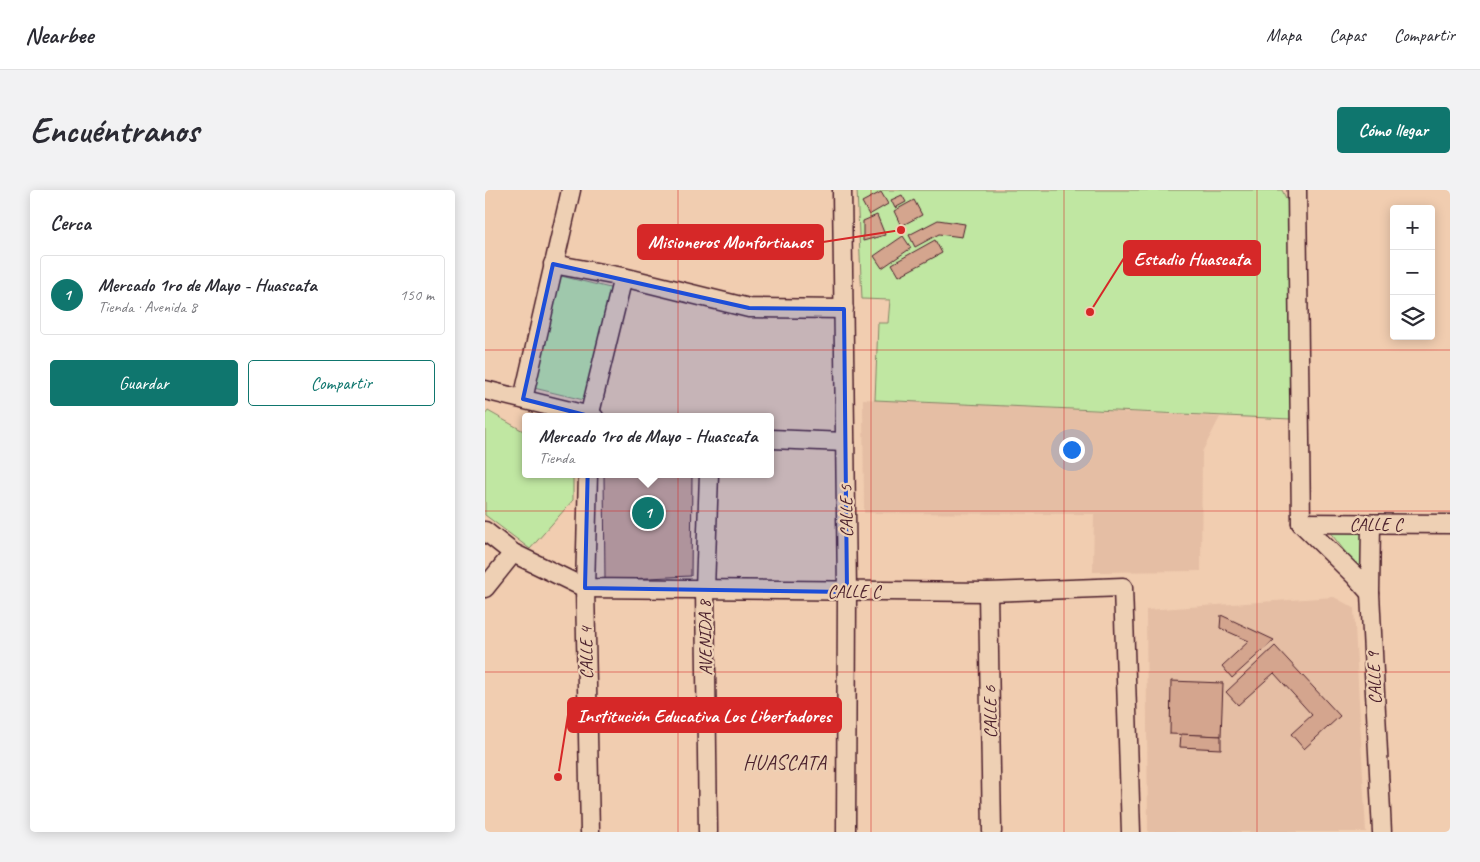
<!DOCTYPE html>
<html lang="es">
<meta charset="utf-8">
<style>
body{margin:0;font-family:Caveat,sans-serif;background:#f2f2f3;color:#2b2b33}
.controls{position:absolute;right:15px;top:15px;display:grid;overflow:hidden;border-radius:5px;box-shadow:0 2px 12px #0003}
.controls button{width:45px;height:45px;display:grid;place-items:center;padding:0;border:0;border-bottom:1px solid #e1e1e2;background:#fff;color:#2b2b33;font:25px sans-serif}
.you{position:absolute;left:586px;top:259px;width:18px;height:18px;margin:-12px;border:4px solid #fff;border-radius:50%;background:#1a73e8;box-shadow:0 0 0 8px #1a73e833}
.badge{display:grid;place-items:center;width:32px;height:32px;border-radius:50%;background:#0f766e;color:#fff;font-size:16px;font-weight:700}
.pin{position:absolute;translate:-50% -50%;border:2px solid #fff;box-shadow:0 1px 5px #0006}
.popup{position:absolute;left:37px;top:223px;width:252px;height:65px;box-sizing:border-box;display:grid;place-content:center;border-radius:5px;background:#fff;filter:drop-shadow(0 1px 4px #0005);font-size:16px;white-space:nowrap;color:#7c7c81}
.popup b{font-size:19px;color:#2b2b33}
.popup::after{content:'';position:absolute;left:50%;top:100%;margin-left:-10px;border:10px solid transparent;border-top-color:#fff}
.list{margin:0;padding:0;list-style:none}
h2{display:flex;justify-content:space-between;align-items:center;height:65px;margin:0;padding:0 20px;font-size:21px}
h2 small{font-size:16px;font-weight:400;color:#7c7c81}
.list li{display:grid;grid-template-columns:32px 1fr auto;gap:15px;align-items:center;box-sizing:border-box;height:80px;margin:0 10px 10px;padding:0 10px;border:1px solid #e1e1e2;border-radius:5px}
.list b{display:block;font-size:19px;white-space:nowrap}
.list p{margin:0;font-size:16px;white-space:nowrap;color:#7c7c81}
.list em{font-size:16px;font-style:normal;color:#7c7c81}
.actions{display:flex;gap:10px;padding:15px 20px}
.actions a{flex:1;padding:11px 0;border:1px solid #0f766e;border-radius:5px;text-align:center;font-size:18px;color:#0f766e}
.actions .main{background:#0f766e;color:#fff}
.icon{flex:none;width:28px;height:28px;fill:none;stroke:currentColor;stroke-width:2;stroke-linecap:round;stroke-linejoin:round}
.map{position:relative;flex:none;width:965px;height:642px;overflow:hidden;border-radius:5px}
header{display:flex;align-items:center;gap:30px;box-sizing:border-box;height:70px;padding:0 25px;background:#fff;border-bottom:1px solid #e1e1e2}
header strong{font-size:24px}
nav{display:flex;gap:28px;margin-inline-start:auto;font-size:18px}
.intro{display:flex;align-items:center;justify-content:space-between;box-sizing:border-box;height:120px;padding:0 30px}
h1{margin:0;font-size:35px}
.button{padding:12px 22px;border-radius:5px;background:#0f766e;color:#fff;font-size:18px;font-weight:700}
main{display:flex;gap:30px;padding:0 30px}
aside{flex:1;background:#fff;border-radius:5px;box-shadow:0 2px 12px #0003}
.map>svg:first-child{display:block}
.built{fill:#e5bea4}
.green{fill:#c0e7a2;stroke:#858366}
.building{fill:#d4a58e;stroke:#4a1f2b}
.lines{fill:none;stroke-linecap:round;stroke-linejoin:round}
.street-casing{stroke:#4a1f2b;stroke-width:21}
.street{stroke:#eed0b4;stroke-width:18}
.marked{fill:#1d4ed8;fill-opacity:0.2;stroke:#1d4ed8;stroke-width:4;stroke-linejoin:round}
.grid{fill:none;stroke:#d62828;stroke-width:1;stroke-opacity:0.55}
.labels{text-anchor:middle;stroke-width:4.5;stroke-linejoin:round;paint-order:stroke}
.street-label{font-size:18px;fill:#4a1f2b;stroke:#eed0b4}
.quarter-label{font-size:20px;letter-spacing:1px;fill:#4a1f2b;stroke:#eed0b4}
.leader{fill:none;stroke:#d62828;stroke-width:2}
.callout-dot{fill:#d62828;stroke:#eed0b4;stroke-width:2}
.callout{fill:#d62828;stroke:#d62828;stroke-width:2}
.callout-label{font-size:19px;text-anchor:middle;font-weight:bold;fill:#fff}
</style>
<header>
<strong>Nearbee</strong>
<nav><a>Mapa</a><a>Capas</a><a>Compartir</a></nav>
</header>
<div class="intro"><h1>Encuéntranos</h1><a class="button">Cómo llegar</a></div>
<main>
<aside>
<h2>Cerca<small></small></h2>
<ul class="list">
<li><span class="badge">1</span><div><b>Mercado 1ro de Mayo - Huascata</b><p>Tienda · Avenida 8</p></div><em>150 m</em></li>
</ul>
<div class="actions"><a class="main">Guardar</a><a>Compartir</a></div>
</aside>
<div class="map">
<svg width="965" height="642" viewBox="0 0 965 642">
<rect width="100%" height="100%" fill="#f1cdb0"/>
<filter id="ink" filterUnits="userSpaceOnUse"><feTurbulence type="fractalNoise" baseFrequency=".02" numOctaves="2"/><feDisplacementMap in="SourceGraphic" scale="10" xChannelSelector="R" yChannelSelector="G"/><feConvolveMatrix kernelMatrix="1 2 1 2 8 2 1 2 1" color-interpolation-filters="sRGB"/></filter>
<g filter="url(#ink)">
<!-- built -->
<g class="built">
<path d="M378 209 735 227 717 262 716 381 608 382 609 324 379 323Z"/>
<path d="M849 407 869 418 881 642H663L661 420Z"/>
</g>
<!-- green -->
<g class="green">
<path d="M372 0H797L807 21 806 229 390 210 393 133H403L405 110 377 109Z"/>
<path d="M76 86 129 99 103 211 49 198Z"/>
<path d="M3 221 40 242 41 284H88V310L45 359 0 325V225Z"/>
<path d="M844 341H879L875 381Z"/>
</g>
<!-- building -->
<g class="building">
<path d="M396 2 403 14 384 25 377 12Z"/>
<path d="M417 5 421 12 410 18 406 10Z"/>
<path d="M429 10 437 25 416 36 409 21Z"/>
<path d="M392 25 400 45 378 51V31Z"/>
<path d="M453 30 480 34 477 47 454 44 430 57 424 45Z"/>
<path d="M418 46 426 58 397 78 389 66Z"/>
<path d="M450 50 457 63 414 86 407 74Z"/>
<path d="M119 284H207L206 386 120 390Z"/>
<path d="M736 425 789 450 747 488 737 476 764 451 735 438Z"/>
<path d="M790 456 855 526 819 559 806 544 827 525 789 483 753 515 741 502Z"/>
<path d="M686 491 738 493 736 546 685 544Z"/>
<path d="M696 544 736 546V559L695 557Z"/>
</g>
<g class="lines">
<!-- street casing -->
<g class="street-casing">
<g id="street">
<path d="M357 0 362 402 361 642"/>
<path d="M812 0 816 333 870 386 885 403"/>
<path d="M68 74 138 87 264 118 359 119"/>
<path d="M0 200 109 227"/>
<path d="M38 209 86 0"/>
<path d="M104 227 138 87"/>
<path d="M286 249 360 252"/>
<path d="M103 284 100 398 105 642"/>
<path d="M816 333 965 334"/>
<path d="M886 334 885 403 897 642"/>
<path d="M0 341 28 363 100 398 503 402 638 397 646 642"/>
<path d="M0 398 28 363"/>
<path d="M503 402 507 642"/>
<path d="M223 642 220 399 224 284"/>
</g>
</g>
<!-- street -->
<use href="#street" class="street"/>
</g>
</g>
<!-- marked area -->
<path class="marked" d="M68 74 264 118 359 119 362 402 100 398 104 226 38 209Z"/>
<!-- grid -->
<path class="grid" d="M193 0V642M386 0V642M579 0V642M772 0V642M0 160H965M0 321H965M0 482H965"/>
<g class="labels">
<!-- street labels -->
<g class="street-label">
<text transform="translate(361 321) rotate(-91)" y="6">CALLE 5</text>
<text x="891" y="340">CALLE C</text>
<text x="369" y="407">CALLE C</text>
<text transform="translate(220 448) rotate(-91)" y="6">AVENIDA 8</text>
<text transform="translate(101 463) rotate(-91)" y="6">CALLE 4</text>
<text transform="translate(889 488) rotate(-93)" y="6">CALLE 9</text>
<text transform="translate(505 522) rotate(-91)" y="6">CALLE 6</text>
</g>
<!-- quarter labels -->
<g class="quarter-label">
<text x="300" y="579">HUASCATA</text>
</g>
</g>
<!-- callouts -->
<path class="leader" d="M416 40L338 52M605 122L639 68M73 587L83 525"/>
<g class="callout-dot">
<circle cx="416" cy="40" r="5"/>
<circle cx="605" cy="122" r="5"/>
<circle cx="73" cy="587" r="5"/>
</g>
<g class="callout">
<rect x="153" y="35" width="185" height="34" rx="5"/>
<rect x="639" y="51" width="136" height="34" rx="5"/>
<rect x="83" y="508" width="273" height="34" rx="5"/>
</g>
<g class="callout-label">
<text x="245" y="58">Misioneros Monfortianos</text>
<text x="707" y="75">Estadio Huascata</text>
<text x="219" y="532">Institución Educativa Los Libertadores</text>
</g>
</svg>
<div class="controls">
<button>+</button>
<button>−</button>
<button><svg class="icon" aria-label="layers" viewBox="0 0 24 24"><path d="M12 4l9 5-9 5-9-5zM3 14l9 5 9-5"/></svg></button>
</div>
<div class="you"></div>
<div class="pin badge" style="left:163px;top:323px">1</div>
<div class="popup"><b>Mercado 1ro de Mayo - Huascata</b>Tienda</div>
</div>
</main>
